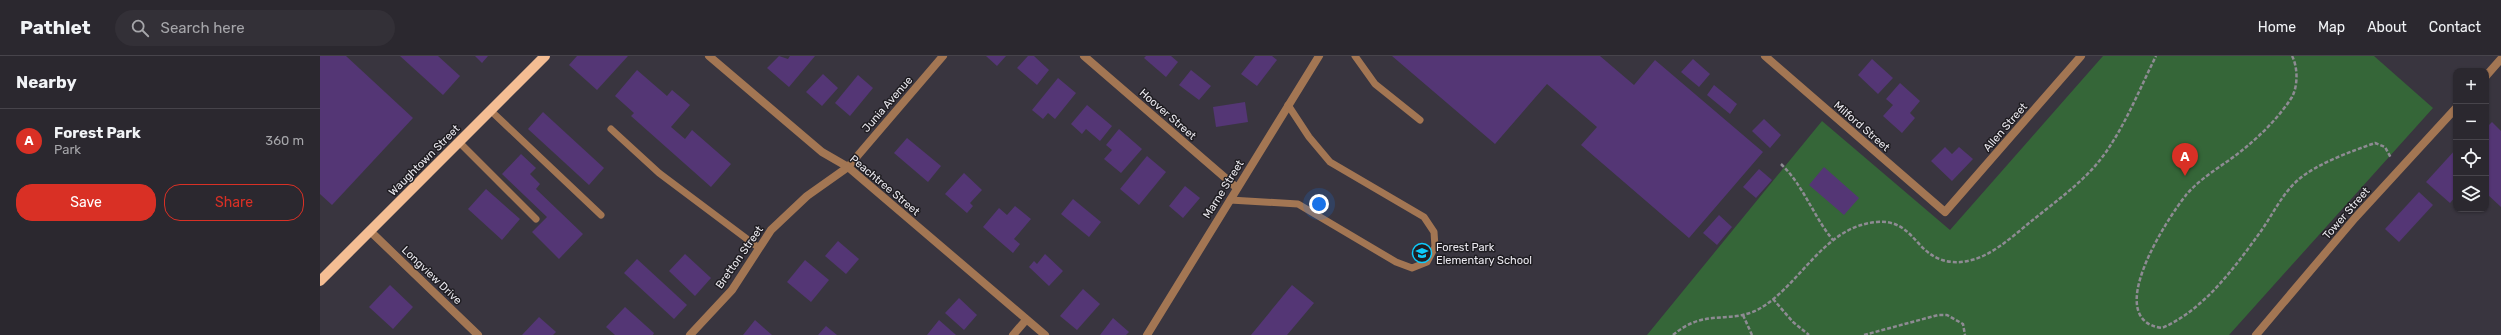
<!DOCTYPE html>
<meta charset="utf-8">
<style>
body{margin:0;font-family:Rubik,sans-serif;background:#333037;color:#f1f3f6}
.controls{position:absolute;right:12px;top:12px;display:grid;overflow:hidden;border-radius:8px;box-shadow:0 1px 3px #0004}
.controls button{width:36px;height:36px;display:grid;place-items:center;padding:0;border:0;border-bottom:1px solid #47444b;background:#2b282f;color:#f1f3f6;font:20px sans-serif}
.you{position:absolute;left:999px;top:148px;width:14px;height:14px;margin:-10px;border:3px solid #fff;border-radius:50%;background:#1a73e8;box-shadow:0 0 0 6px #1a73e833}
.badge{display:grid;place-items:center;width:26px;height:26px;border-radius:50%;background:#d93025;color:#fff;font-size:13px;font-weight:700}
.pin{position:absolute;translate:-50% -33px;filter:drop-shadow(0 1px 2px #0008)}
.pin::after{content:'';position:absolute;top:21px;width:14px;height:12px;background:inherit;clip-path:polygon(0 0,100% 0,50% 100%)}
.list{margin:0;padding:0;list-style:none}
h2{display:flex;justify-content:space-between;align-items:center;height:52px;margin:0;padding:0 16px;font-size:17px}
h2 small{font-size:13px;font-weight:400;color:#a6a6aa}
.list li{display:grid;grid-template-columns:26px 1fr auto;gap:12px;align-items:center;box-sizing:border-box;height:64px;padding:0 16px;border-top:1px solid #47444b}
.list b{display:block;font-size:15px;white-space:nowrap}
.list p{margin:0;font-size:13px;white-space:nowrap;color:#a6a6aa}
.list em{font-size:13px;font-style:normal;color:#a6a6aa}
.actions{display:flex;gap:8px;padding:12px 16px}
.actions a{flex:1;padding:9px 0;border:1px solid #d93025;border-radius:16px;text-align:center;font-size:14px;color:#d93025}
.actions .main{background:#d93025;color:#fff}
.icon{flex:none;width:22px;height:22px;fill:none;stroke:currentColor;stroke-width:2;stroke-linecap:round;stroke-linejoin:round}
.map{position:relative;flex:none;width:2181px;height:279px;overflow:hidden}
header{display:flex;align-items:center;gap:24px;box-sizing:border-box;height:56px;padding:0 20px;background:#2b282f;border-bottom:1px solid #47444b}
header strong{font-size:19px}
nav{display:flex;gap:22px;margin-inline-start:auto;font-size:14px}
.search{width:280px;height:36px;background:#333037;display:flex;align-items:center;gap:10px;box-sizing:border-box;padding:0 14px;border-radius:22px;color:#a6a6aa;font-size:15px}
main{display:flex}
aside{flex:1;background:#2b282f}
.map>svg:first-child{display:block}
.green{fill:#356638}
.building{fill:#543675}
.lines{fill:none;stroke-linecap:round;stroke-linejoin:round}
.path{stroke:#8e8b93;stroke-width:2.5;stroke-dasharray:4 2;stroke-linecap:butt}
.lane{stroke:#a37653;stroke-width:7}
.street{stroke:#a37653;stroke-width:8}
.primary{stroke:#f4bd93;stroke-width:10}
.labels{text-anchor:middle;stroke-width:3;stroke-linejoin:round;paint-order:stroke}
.street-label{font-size:11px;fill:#eae8ee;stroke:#1f1d22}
.poi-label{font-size:11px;fill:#eae8ee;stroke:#1f1d22;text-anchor:start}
</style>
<header>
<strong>Pathlet</strong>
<div class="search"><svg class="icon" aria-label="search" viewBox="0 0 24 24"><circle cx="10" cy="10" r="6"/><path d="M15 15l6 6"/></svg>Search here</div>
<nav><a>Home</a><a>Map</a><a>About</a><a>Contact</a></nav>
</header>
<main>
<aside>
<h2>Nearby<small></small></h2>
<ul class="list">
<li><span class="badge">A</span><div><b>Forest Park</b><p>Park</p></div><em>360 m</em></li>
</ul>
<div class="actions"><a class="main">Save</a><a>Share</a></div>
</aside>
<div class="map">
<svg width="2181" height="279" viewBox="0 0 2181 279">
<rect width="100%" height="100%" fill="#39353f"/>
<!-- green -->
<path class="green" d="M1783 0H2054L2113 52 1909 279H1327L1502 65 1630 174Z"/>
<!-- building -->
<g class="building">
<path d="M0 0H26L93 62 12 149 0 138Z"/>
<path d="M80 0H118L140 20 123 39Z"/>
<path d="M155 0H168L162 7Z"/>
<path d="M257 0H308L277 34 249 9Z"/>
<path d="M459 0 468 3 470 0H495L469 31 447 12Z"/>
<path d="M666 0H686L677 10Z"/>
<path d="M708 0H714L729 14 717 29 697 12Z"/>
<path d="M826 0H851L858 6 846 21 824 2Z"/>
<path d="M935 0H952L957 4 937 30 921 18Z"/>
<path d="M1072 0H1280L1314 29 1335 4 1443 96 1369 182 1261 89 1277 71 1227 28 1175 88Z"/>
<path d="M1373 3 1390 18 1379 31 1361 16Z"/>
<path d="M1552 3 1573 22 1558 38 1538 19Z"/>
<path d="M317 14 347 40 352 34 370 49 351 71 365 83 372 74 411 108 391 131 311 60 314 57 295 40Z"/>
<path d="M871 14 891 30 879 44 859 29Z"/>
<path d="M503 18 518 32 502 50 486 36Z"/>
<path d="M538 19 553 32 530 60 515 47Z"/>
<path d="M738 22 756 37 735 63 728 57 723 63 712 54Z"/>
<path d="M1580 27 1600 45 1590 57 1595 62 1582 77 1563 60 1573 49 1566 43Z"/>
<path d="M1394 29 1417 48 1410 58 1387 39Z"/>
<path d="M925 46 928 66 896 71 893 51Z"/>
<path d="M767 49 792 70 780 85 766 73 762 78 751 68Z"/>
<path d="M223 56 284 112 269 129 208 73Z"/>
<path d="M1444 63 1461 79 1450 92 1432 75Z"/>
<path d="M2172 66 2181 75V151L2166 137V72Z"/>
<path d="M799 73 822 93 801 117 784 103 792 94 786 89Z"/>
<path d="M587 82 621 110 608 126 574 97Z"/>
<path d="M1625 91 1632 98 1639 91 1653 103 1632 125 1611 105Z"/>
<path d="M2136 93V140L2130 147 2106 126Z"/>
<path d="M201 98 216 112 210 118 220 128 216 133 263 178 239 203 212 176 227 161 182 118Z"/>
<path d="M827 100 846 116 819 149 800 133Z"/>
<path d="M1504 111 1539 142 1524 159 1489 129Z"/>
<path d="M1439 113 1452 124 1436 142 1423 131Z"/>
<path d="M644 117 662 134 650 147 653 150 647 157 625 138Z"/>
<path d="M865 130 880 142 863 162 849 150Z"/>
<path d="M166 133 200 163 182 184 148 153Z"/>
<path d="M2099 136 2113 149 2079 186 2065 173Z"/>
<path d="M753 143 781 166 769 181 741 158Z"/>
<path d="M695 150 711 163 694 183 700 188 693 197 663 171 679 152 687 159Z"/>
<path d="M1399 159 1412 171 1397 189 1383 177Z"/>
<path d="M518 185 539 203 526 218 505 200Z"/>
<path d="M365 198 391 222 375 240 349 215Z"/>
<path d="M725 198 743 215 729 230 709 211 714 205 717 208Z"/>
<path d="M317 203 367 249 354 263 304 217Z"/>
<path d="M485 204 509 224 491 246 467 226Z"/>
<path d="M70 229 93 251 73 273 49 251Z"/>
<path d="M972 229 994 247 967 279H931Z"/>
<path d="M763 233 780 248 757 274 740 260Z"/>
<path d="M639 242 657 259 644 274 625 257Z"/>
<path d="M305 251 334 277 333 279H295L286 271Z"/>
<path d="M219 261 236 276 233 279H202Z"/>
<path d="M793 262 809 276 806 279H780Z"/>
<path d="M435 264 452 279H423Z"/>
<path d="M619 264 636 279H607Z"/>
<path d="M506 270 517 279H498Z"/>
</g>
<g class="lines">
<!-- path -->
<g class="path">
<path d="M1972 0C1978 11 1978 30 1972 41 1960 60 1942 78 1925 92 1906 108 1882 120 1866 139 1847 163 1781 264 1842 272 1884 254 1915 211 1941 175 1953 158 1962 138 1978 124 1996 108 2032 95 2055 87L2065 91 2071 102"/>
<path d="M1461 108C1484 130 1493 160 1513 184"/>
<path d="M1453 243 1473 266 1489 279"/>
<path d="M1423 259 1432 279"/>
<path d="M1353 279C1387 250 1412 271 1444 250 1483 224 1506 170 1557 166 1596 163 1594 202 1632 206 1643 207 1655 204 1665 199 1683 190 1699 175 1714 163 1740 142 1769 122 1788 93 1807 65 1821 30 1836 0"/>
<path d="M1544 279 1618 259H1627L1643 268 1645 279"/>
</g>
<!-- lane -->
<g class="lane">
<path d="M1035 0 1055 28 1100 64"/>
<path d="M170 54 281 159"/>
<path d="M291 73 339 117 439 192"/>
<path d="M139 86 216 163"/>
<path d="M910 144 978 148 1076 206 1092 212 1107 206 1115 191 1114 176 1104 161 1010 106 989 81 968 49"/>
</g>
<!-- street -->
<g class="street">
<path d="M389 0 502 96 528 111 725 279"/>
<path d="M764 0 917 132"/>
<path d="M1445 0 1625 156 1761 0"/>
<path d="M2166 20 2181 3"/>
<path d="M50 175 158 279"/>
<path d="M370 279 412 234 451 174 487 140 528 111 623 0"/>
<path d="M693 279 706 264"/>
<path d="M827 279 999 0"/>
<path d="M1936 279 2035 162 2136 52"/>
</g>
<!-- primary -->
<path class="primary" d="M0 225 225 0"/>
</g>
<!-- icons -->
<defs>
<g id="school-ring" transform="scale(1)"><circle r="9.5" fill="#1f1d22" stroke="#0ecafa" stroke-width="1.5"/><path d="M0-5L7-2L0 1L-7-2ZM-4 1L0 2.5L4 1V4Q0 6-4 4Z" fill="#0ecafa"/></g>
</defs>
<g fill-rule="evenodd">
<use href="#school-ring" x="1102" y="197"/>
</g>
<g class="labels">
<!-- street labels -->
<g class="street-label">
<text transform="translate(567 48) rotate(-49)" y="4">Junia Avenue</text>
<text transform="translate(848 58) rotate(41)" y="4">Hoover Street</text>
<text transform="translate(1542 70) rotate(41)" y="4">Milford Street</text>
<text transform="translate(1685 71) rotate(-49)" y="4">Allen Street</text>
<text transform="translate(104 104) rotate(-45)" y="4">Waughtown Street</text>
<text transform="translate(565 129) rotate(40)" y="4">Peachtree Street</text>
<text transform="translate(903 133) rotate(-58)" y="4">Marne Street</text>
<text transform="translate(2026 157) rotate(-49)" y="4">Tower Street</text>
<text transform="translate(419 201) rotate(-55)" y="4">Bretton Street</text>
<text transform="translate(112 219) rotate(44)" y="4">Longview Drive</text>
</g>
<!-- poi labels -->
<g class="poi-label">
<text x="1116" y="195">Forest Park<tspan x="1116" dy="13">Elementary School</tspan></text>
</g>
</g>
</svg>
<div class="controls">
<button>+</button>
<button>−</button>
<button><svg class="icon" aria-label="locate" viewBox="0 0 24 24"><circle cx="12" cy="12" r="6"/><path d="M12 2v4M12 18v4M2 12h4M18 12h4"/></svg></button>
<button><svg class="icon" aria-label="layers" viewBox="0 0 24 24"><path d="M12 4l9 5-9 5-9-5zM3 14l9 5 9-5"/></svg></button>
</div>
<div class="you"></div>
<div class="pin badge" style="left:1865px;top:120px">A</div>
</div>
</main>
